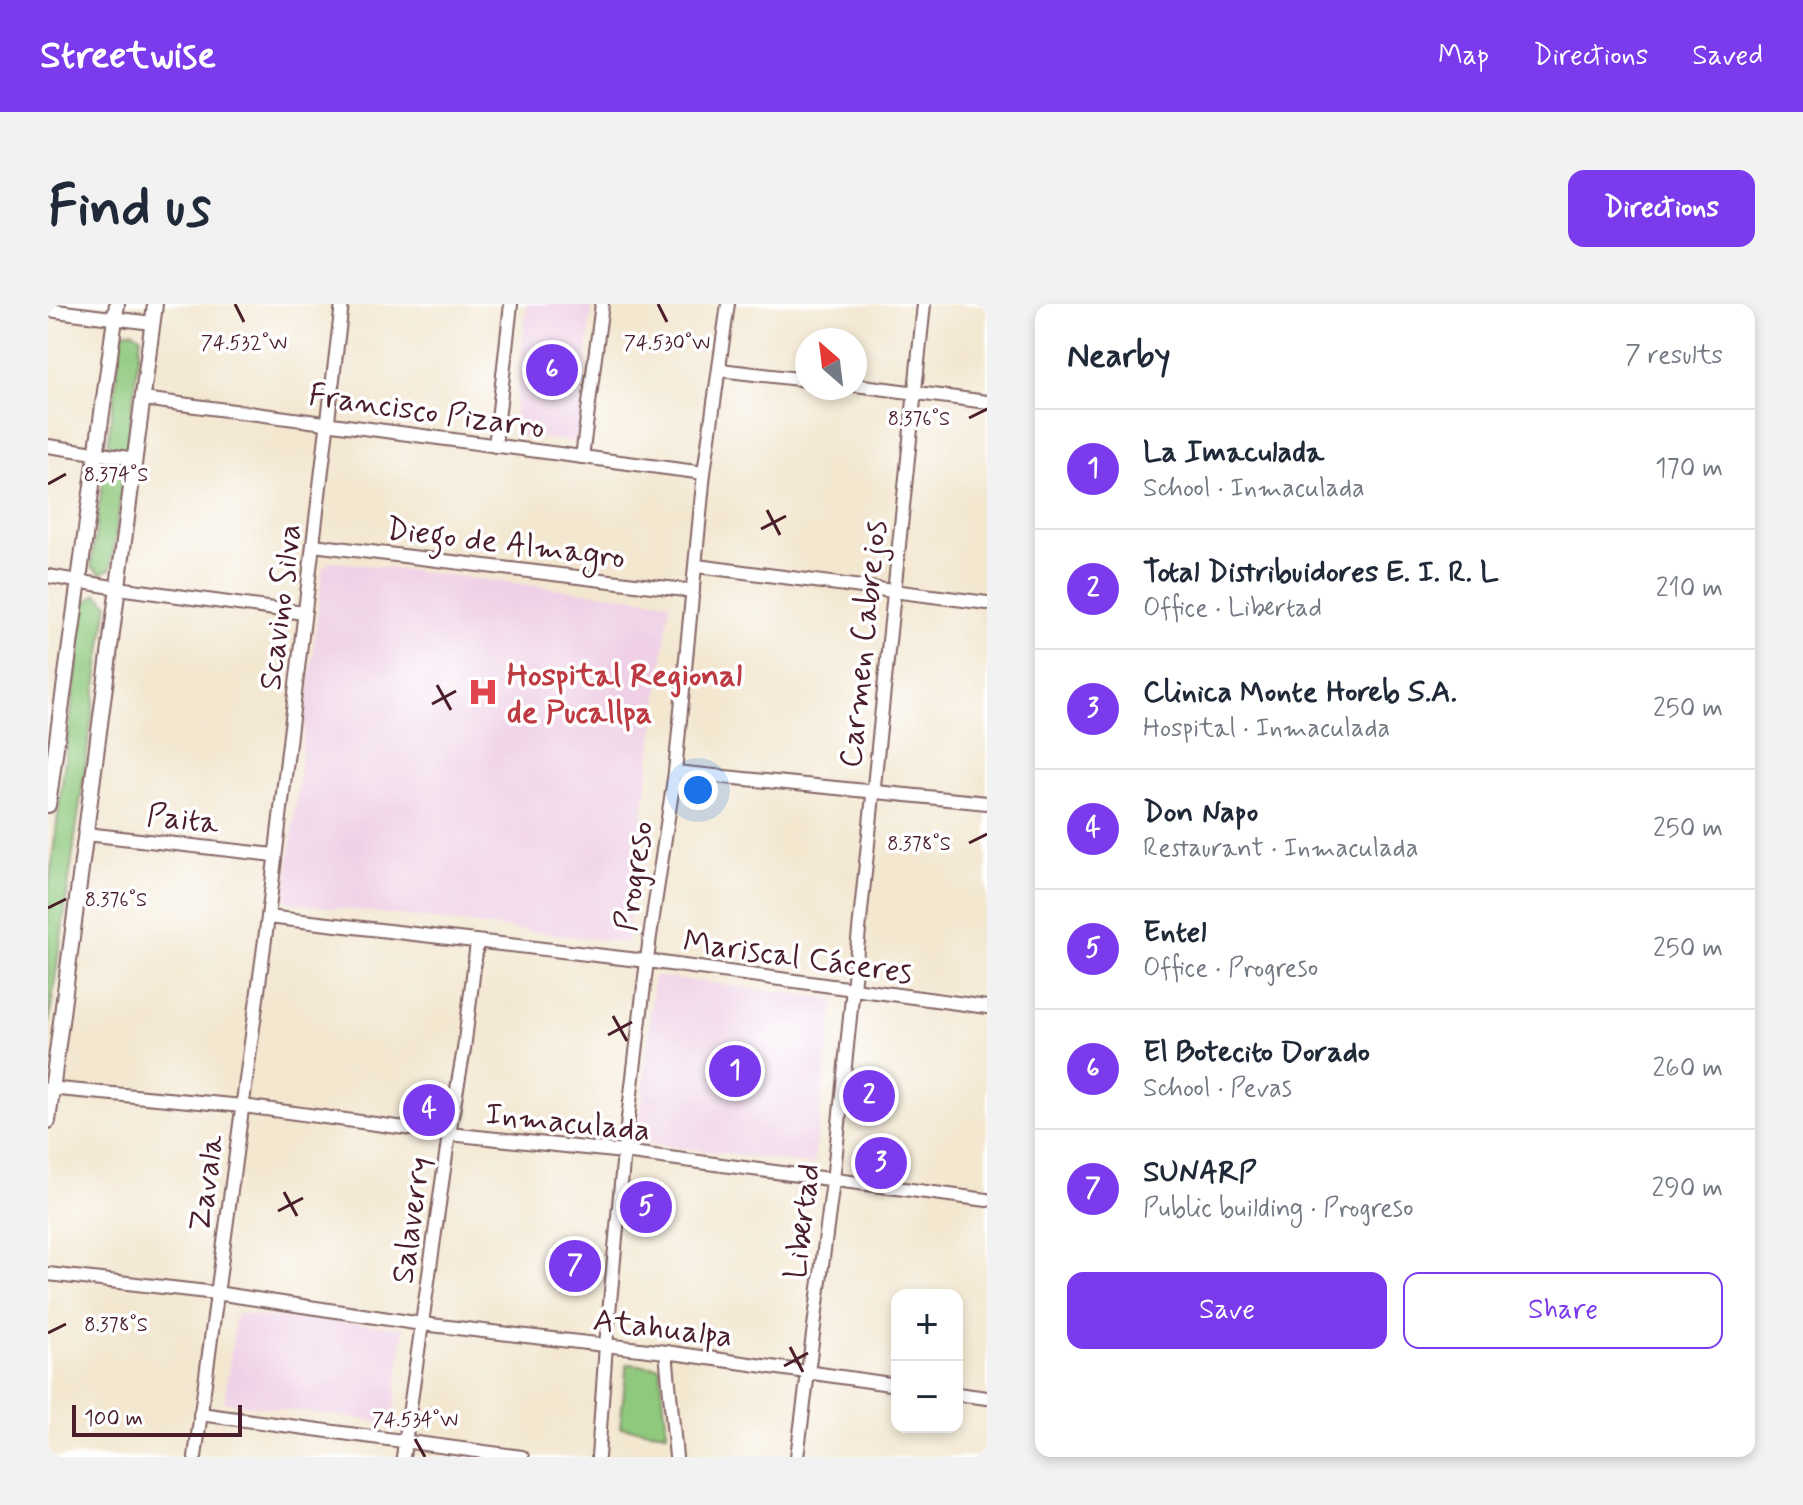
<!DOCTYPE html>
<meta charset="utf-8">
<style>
body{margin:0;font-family:Mynerve,sans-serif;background:#f2f2f3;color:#1f2937}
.controls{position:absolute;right:24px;bottom:24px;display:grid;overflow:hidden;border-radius:16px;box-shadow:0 4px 12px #0003}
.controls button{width:72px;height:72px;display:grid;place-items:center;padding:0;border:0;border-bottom:2px solid #e0e1e3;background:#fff;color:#1f2937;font:40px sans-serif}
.compass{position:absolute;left:747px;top:24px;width:72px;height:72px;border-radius:50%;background:#fff;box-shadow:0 4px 12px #0003;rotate:332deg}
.scale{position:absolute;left:24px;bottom:20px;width:170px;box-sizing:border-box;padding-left:8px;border:4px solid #4a1f2b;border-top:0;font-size:22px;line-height:28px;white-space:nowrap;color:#4a1f2b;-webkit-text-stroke:6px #fff;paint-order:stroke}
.you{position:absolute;left:650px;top:486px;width:28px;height:28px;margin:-20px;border:6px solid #fff;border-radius:50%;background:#1a73e8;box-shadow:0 0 0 12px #1a73e833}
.badge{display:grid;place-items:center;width:52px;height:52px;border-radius:50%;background:#7c3aed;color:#fff;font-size:26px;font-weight:700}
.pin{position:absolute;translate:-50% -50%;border:4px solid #fff;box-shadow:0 2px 8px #0006}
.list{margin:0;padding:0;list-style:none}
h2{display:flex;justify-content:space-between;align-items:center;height:104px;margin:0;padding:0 32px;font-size:34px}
h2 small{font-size:26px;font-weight:400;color:#747a83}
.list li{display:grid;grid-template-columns:52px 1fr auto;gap:24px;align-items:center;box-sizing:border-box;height:120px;padding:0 32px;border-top:2px solid #e0e1e3}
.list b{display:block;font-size:30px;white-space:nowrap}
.list p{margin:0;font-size:26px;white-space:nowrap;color:#747a83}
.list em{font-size:26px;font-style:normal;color:#747a83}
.actions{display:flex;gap:16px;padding:24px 32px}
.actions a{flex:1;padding:18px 0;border:2px solid #7c3aed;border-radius:16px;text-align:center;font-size:28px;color:#7c3aed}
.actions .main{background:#7c3aed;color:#fff}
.map{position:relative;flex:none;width:939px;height:1153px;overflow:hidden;border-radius:16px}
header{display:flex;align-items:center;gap:48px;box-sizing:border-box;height:112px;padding:0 40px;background:#7c3aed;color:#fff}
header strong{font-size:38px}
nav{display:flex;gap:44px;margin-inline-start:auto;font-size:28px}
.intro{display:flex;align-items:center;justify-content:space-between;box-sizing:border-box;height:192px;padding:0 48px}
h1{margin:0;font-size:56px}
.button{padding:20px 36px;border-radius:16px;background:#7c3aed;color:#fff;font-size:28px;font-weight:700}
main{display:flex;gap:48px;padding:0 48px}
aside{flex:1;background:#fff;border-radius:16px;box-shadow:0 4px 12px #0003}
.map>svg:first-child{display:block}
.built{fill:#efd0e6}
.green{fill:#8fc97d;stroke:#6c7454;stroke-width:2}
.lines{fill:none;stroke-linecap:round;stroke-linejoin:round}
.minor-casing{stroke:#856565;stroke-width:16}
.major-casing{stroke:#856565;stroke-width:18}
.minor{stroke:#fff;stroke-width:12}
.major{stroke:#fff;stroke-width:14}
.ticks{fill:none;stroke:#4a1f2b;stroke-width:3}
.labels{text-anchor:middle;stroke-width:7;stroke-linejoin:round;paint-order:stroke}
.street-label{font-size:32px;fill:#4a1f2b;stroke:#fff}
.health-label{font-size:32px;font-weight:bold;fill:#be3a42;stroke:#fff;text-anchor:start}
.ticks-label{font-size:20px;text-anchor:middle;fill:#4a1f2b;stroke:#fff;stroke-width:7;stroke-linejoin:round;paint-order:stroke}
</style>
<header>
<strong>Streetwise</strong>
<nav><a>Map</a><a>Directions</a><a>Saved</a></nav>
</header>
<div class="intro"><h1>Find us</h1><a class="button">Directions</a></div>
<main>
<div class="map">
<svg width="939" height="1153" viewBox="0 0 939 1153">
<rect width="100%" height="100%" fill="#fff"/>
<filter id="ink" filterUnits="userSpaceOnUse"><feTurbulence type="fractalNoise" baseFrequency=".0125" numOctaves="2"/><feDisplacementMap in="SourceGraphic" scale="16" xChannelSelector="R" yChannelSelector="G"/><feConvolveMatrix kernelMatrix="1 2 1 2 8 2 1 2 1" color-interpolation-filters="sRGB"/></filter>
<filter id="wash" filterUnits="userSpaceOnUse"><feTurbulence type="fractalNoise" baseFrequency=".006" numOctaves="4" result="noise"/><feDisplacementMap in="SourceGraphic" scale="32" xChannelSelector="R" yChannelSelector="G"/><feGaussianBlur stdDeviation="1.8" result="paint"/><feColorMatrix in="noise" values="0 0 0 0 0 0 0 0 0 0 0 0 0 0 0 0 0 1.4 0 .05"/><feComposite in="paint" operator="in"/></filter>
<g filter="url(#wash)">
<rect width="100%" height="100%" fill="#f3e7d0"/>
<!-- built -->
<g class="built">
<path d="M479 0H544L530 138 464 131Z"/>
<path d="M283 257 622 298 579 639 240 598 237 592 275 263Z"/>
<path d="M606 672 787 695 765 861 590 838Z"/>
<path d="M188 1010 356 1023 345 1119 176 1098Z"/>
</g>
<!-- green -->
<g class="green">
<path d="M84 27 93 32 63 264 53 270 43 262 75 28Z"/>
<path d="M49 290 60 299 0 726V589L37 300Z"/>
<path d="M579 1060 612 1063 619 1129 572 1123Z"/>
</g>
</g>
<g filter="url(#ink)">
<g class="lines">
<!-- minor casing -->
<g class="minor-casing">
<g id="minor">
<path d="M0 6 104 19"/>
<path d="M672 66 759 76"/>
<path d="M807 81 939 98"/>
<path d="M95 95 656 169"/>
<path d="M0 142 87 155"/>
<path d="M447 142 463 0"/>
<path d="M534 153 554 0"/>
<path d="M265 241 645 287"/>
<path d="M649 262 939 299"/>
<path d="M0 272 70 284 256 309"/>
<path d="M627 468 939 499"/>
<path d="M38 530 226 551"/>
<path d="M220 613 599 657 939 703"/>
<path d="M0 784 195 802 401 830 576 848 939 896"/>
<path d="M0 970 168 989 374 1020 618 1048 849 1081"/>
<path d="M618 1048 628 1153"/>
<path d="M909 1090 939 1094"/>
<path d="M152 1110 474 1153"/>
<path d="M147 1153 220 613 294 0"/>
<path d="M355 1153 401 830 416 745 429 639"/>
<path d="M550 1153 558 1041 576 848 602 632 627 468 656 169 680 0"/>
<path d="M749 1153 785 877 876 0"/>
</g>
</g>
<!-- major casing -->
<g class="major-casing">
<g id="major">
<path d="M0 501 69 0"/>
<path d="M0 817 107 0"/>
</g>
</g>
<!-- minor -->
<use href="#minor" class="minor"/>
<!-- major -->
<use href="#major" class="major"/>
</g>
</g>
<!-- ticks -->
<path class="ticks" d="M187 0 196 18M610 0 619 18M921 114 939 105M0 180 18 170M719 206 732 231M713 225 738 212M389 381 403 406M384 400 408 387M921 539 939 530M0 604 18 595M565 712 579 737M560 731 584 718M236 888 249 912M230 907 255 894M0 1029 18 1020M742 1043 755 1068M736 1062 760 1049M367 1135 377 1153"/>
<!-- icons -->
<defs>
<g id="hospital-bare" transform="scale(2.4)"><path d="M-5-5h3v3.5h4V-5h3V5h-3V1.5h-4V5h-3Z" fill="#e0444e" stroke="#fff" stroke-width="2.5" paint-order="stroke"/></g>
</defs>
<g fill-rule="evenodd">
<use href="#hospital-bare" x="435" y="388"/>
</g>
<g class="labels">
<!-- street labels -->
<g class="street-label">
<text transform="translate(379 106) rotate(8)" y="11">Francisco Pizarro</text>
<text transform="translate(458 238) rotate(7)" y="11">Diego de Almagro</text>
<text transform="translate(231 303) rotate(-83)" y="11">Scavino Silva</text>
<text transform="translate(814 340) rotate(-84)" y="11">Carmen Cabrejos</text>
<text transform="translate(135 514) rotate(7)" y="11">Paita</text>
<text transform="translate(585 572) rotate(-81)" y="11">Progreso</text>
<text transform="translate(750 652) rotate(8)" y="11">Mariscal Cáceres</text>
<text transform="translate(520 817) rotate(6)" y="11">Inmaculada</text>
<text transform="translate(157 879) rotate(-82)" y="11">Zavala</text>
<text transform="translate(362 916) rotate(-82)" y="11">Salaverry</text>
<text transform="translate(753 917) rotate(-83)" y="11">Libertad</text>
<text transform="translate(615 1023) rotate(7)" y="11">Atahualpa</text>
</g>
<!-- health labels -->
<g class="health-label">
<text x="459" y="381">Hospital Regional<tspan x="459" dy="37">de Pucallpa</tspan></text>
</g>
</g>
<g class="ticks-label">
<text x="196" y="45">74.532°W</text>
<text x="619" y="45">74.530°W</text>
<text x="871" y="121">8.376°S</text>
<text x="68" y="177">8.374°S</text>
<text x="871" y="546">8.378°S</text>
<text x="68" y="602">8.376°S</text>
<text x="68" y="1027">8.378°S</text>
<text x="367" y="1122">74.534°W</text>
</g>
</svg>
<div class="controls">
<button>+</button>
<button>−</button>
</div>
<svg class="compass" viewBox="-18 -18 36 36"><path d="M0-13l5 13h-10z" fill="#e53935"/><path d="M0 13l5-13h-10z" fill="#747a83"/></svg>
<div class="scale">100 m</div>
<div class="you"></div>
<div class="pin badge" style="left:687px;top:767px">1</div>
<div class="pin badge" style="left:821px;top:792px">2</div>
<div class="pin badge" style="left:833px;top:859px">3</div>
<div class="pin badge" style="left:381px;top:806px">4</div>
<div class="pin badge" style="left:598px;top:903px">5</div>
<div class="pin badge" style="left:504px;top:66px">6</div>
<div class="pin badge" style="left:527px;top:962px">7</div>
</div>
<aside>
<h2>Nearby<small>7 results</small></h2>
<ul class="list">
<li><span class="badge">1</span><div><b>La Imaculada</b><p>School · Inmaculada</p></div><em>170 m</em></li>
<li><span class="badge">2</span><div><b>Total Distribuidores E. I. R. L</b><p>Office · Libertad</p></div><em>210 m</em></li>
<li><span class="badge">3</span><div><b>Clinica Monte Horeb S.A.</b><p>Hospital · Inmaculada</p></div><em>250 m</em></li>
<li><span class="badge">4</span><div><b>Don Napo</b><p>Restaurant · Inmaculada</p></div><em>250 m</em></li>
<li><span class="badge">5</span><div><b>Entel</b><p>Office · Progreso</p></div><em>250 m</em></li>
<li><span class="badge">6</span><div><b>El Botecito Dorado</b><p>School · Pevas</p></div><em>260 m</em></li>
<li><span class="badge">7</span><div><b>SUNARP</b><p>Public building · Progreso</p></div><em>290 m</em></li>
</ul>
<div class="actions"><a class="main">Save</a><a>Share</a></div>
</aside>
</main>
